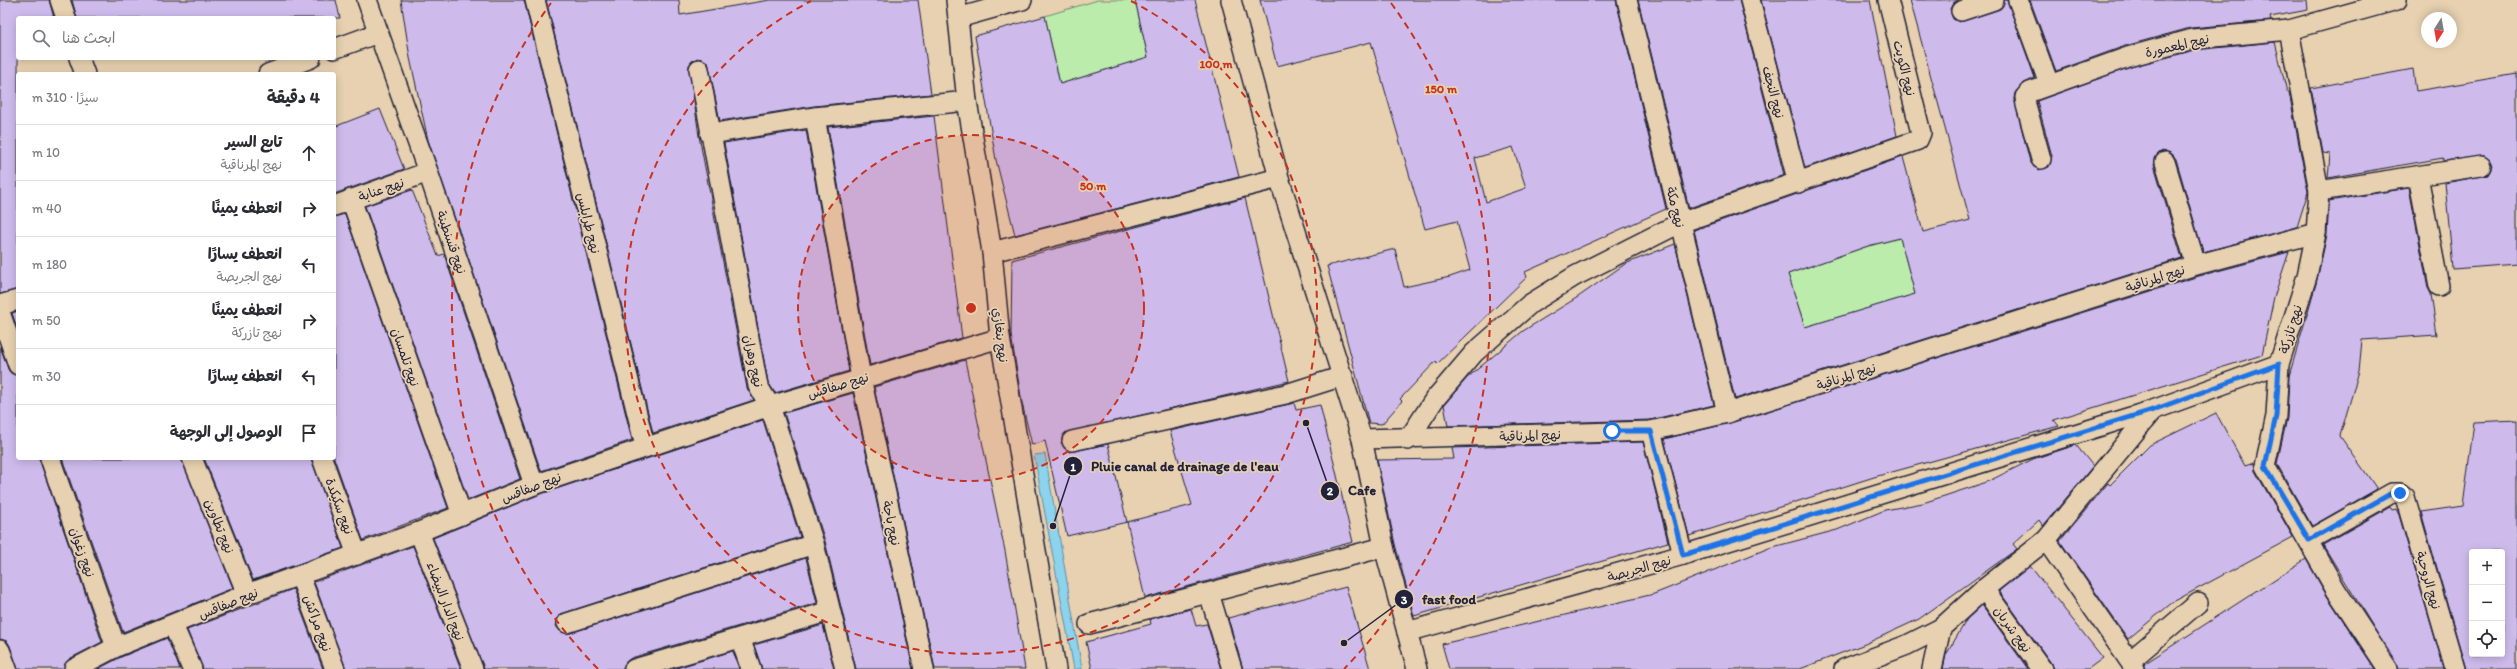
<!DOCTYPE html>
<html lang="ar">
<meta charset="utf-8">
<style>
body{margin:0;font-family:Itim,"Playpen Sans Arabic",sans-serif;background:#f7f7f7;color:#2b2b33;direction:rtl}
.controls{position:absolute;right:12px;bottom:12px;display:grid;overflow:hidden;border-radius:4px;box-shadow:0 2px 10px #0003}
.controls button{width:36px;height:36px;display:grid;place-items:center;padding:0;border:0;border-bottom:1px solid #e1e1e2;background:#fff;color:#2b2b33;font:20px sans-serif}
.compass{position:absolute;left:2421px;top:12px;width:36px;height:36px;border-radius:50%;background:#fff;box-shadow:0 2px 10px #0003;rotate:191deg}
.stop{position:absolute;width:12px;height:12px;margin:-9px;border:3px solid #1a73e8;border-radius:50%;background:#fff}
.stop.end{background:#1a73e8;border-color:#fff;box-shadow:0 1px 4px #0008}
.list{margin:0;padding:0;list-style:none}
h2{display:flex;justify-content:space-between;align-items:center;height:52px;margin:0;padding:0 16px;font-size:17px}
h2 small{font-size:13px;font-weight:400;color:#7c7c81}
.list li{display:grid;grid-template-columns:26px 1fr auto;gap:12px;align-items:center;box-sizing:border-box;height:56px;padding:0 16px;border-top:1px solid #e1e1e2}
.list b{display:block;font-size:15px;white-space:nowrap}
.list p{margin:0;font-size:13px;white-space:nowrap;color:#7c7c81}
.list em{font-size:13px;font-style:normal;color:#7c7c81}
.icon{flex:none;width:22px;height:22px;fill:none;stroke:currentColor;stroke-width:2;stroke-linecap:round;stroke-linejoin:round}
.map{position:relative;flex:none;width:2517px;height:669px;overflow:hidden;direction:ltr}
.search{position:absolute;background:#fff;box-shadow:0 2px 10px #0003;left:16px;top:16px;width:320px;height:44px;display:flex;align-items:center;gap:10px;box-sizing:border-box;padding:0 14px;border-radius:4px;color:#7c7c81;font-size:15px}
.panel{position:absolute;background:#fff;box-shadow:0 2px 10px #0003;left:16px;top:72px;width:320px;height:388px;border-radius:4px;direction:rtl}
.map>svg:first-child{display:block}
.green{fill:#bcecab;stroke:#6f8773}
.water{fill:#8cd3ed;stroke:#628ca6}
.building{fill:#cebbec;stroke:#22223b;fill-rule:evenodd}
.lines{fill:none;stroke-linecap:round;stroke-linejoin:round}
.street-casing{stroke:#22223b;stroke-width:22}
.street{stroke:#e7d1b0;stroke-width:19}
.route{stroke:#1a73e8;stroke-width:5}
.ring{fill:none;stroke:#c8321e;stroke-width:2;stroke-dasharray:7 5}
.labels{text-anchor:middle;stroke-width:3.5;stroke-linejoin:round;paint-order:stroke}
.street-label{font-size:13px;fill:#22223b;stroke:#e7d1b0}
.centre{fill:#c8321e;stroke:#e7d1b0;stroke-width:2}
.ring-label{font-size:12px;text-anchor:middle;font-weight:bold;fill:#c8321e;stroke:#e7d1b0;stroke-width:3.5;stroke-linejoin:round;paint-order:stroke}
.leader{fill:none;stroke:#22223b;stroke-width:1.5}
.callout-dot{fill:#22223b;stroke:#e7d1b0;stroke-width:1.5}
.mark-label{font-size:12px;text-anchor:middle;font-weight:bold;fill:#fff}
.callout-label{font-size:14px;text-anchor:middle;font-weight:bold;fill:#22223b;stroke:#e7d1b0;stroke-width:3.5;stroke-linejoin:round;paint-order:stroke}
</style>
<div class="map">
<svg width="2517" height="669" viewBox="0 0 2517 669">
<rect width="100%" height="100%" fill="#e7d1b0"/>
<filter id="ink" filterUnits="userSpaceOnUse"><feTurbulence type="fractalNoise" baseFrequency=".025" numOctaves="2"/><feDisplacementMap in="SourceGraphic" scale="8" xChannelSelector="R" yChannelSelector="G"/><feConvolveMatrix kernelMatrix="1 2 1 2 8 2 1 2 1" color-interpolation-filters="sRGB"/></filter>
<g filter="url(#ink)">
<!-- green -->
<g class="green">
<path d="M1098 0H1135L1148 57 1060 84 1045 16Z"/>
<path d="M1900 238 1915 294 1805 327 1788 274 1868 246Z"/>
</g>
<!-- water -->
<path class="water" d="M1045 454 1082 669H1074L1034 455Z"/>
<!-- building -->
<g class="building">
<path d="M0 0H49L54 18H18V289L0 294Z"/>
<path d="M72 0H336L340 18H77Z"/>
<path d="M401 0H524L632 440 541 471 428 140 410 58Z"/>
<path d="M546 0H679L680 15 770 0H918L931 94 814 106 720 121 708 62 697 58 689 65 699 136 747 388 754 400 653 433Z"/>
<path d="M1135 0H1195L1239 177 1015 235 996 160 975 36 1045 16 1060 84 1148 57Z"/>
<path d="M1260 0H1616L1666 209 1525 272 1527 277 1437 364 1436 361 1400 399 1402 401 1382 424 1369 423 1327 266 1395 249 1404 287 1450 277 1470 270 1457 221 1425 229 1371 42 1277 66ZM1513 147 1526 188 1486 202 1475 158Z"/>
<path d="M1638 0H1739L1784 175 1689 208Z"/>
<path d="M1761 0H1870L1897 136 1805 168Z"/>
<path d="M1910 0H1959L1953 3 1950 9 1953 19 1959 22 1997 10 2002 7 2005 0H2007L2035 78 2022 84 2015 93 2014 98 2030 162 2039 170 2049 167 2052 156 2037 101 2131 67 2195 50 2275 42 2287 92H2289L2308 192 2297 227 2203 252 2176 159 2172 154 2162 151 2157 155 2154 165 2182 258 1735 399 1694 230 1903 157 1923 232 1970 220ZM1900 238 1915 294 1805 327 1788 274 1868 246Z"/>
<path d="M2030 0H2307L2308 10 2270 17 2271 21 2190 28 2125 46 2056 71Z"/>
<path d="M2413 69 2416 91 2517 74V264L2453 269 2445 183 2488 175 2492 165 2485 156 2443 161V158L2328 178 2330 154 2323 153 2311 88Z"/>
<path d="M380 109 404 169 334 194V127Z"/>
<path d="M934 116 962 338 870 365 828 127Z"/>
<path d="M806 130 849 371 775 393 768 382 724 143Z"/>
<path d="M2409 188 2428 288 2431 294 2437 335 2362 340 2359 371 2340 436 2377 489 2312 526 2277 464 2287 418 2289 376 2316 284 2327 235 2329 201Z"/>
<path d="M412 190 438 256 444 254 520 479 468 500 365 206Z"/>
<path d="M1245 198 1289 381 1065 433 1061 443 1069 452 1108 444 1127 522 1067 536 1045 441 1032 445 1022 403 1011 335 1012 260Z"/>
<path d="M345 214 448 508 363 540 334 458V217Z"/>
<path d="M1675 244 1714 405 1650 420 1448 426 1444 405 1467 378 1523 331 1578 297 1625 264Z"/>
<path d="M2289 252 2274 297 2262 355 2054 420 2059 426 1874 477 1689 536 1664 439 1730 423 2199 276Z"/>
<path d="M18 311V331L12 313Z"/>
<path d="M0 346 8 369 11 373 18 376V458H39L102 642 69 659 63 669H18L10 646 7 641 0 639Z"/>
<path d="M965 360 1005 551 1025 669H935L874 387Z"/>
<path d="M853 393 913 669H856L825 541 784 413Z"/>
<path d="M1294 403 1296 410 1320 405 1353 542 1145 598 1127 522 1192 505 1170 431Z"/>
<path d="M2216 413 2245 466 2254 463 2255 471 2293 537 2173 602 2128 639 2060 541 2108 483 2110 485 2150 445Z"/>
<path d="M763 420 800 537 564 613 559 616 556 626 560 631 570 633 806 558 817 603 631 658 626 662 623 669H484L433 538 538 495Z"/>
<path d="M2517 420V669H2466L2421 512 2463 506 2474 422ZM2472 552H2502V654H2472Z"/>
<path d="M1643 442 1668 542 1414 616 1395 544 1377 460 1454 459 1452 448Z"/>
<path d="M2076 445 2093 466 2043 526 2039 520 2013 544 2017 549 1919 619 1865 644 1800 669H1449L1442 644 1654 594 1769 548 1837 530 1885 510 1923 503 1987 482 2033 459Z"/>
<path d="M62 458H181L233 588 123 632Z"/>
<path d="M204 458H311L343 548 253 580Z"/>
<path d="M2390 507 2392 510 2396 509 2399 515 2444 669H2399L2323 545Z"/>
<path d="M413 546 461 669H346L314 582Z"/>
<path d="M2306 559 2327 596 2375 669H2146L2144 664Z"/>
<path d="M2030 566 2103 658 2088 669H2053L2051 663 1999 591Z"/>
<path d="M1346 587 1370 669H1243L1228 618Z"/>
<path d="M293 589 323 669H203L187 630Z"/>
<path d="M1982 605 2028 669H1943L1946 655 1967 619Z"/>
<path d="M1191 609 1196 626 1207 624 1221 669H1092L1086 642 1151 624 1150 619Z"/>
<path d="M823 625 834 669H762L754 645Z"/>
<path d="M167 638 180 669H98L121 657Z"/>
<path d="M733 651 739 669H673Z"/>
</g>
<g class="lines">
<!-- street casing -->
<g class="street-casing">
<g id="street">
<path d="M60 0 66 18"/>
<path d="M367 0 428 172 534 485"/>
<path d="M535 0 645 446"/>
<path d="M956 0 967 101 992 252 1000 338 1056 669"/>
<path d="M1231 0 1279 178 1362 439 1384 547 1417 669"/>
<path d="M1627 0 1727 413"/>
<path d="M1750 0 1798 183"/>
<path d="M2018 0 2049 84"/>
<path d="M1961 11 1994 0"/>
<path d="M958 18 1022 0"/>
<path d="M2289 30 2319 191 2316 233 2307 276 2279 364 2276 416 2265 466 2336 590 2388 669"/>
<path d="M334 49 378 33"/>
<path d="M79 58 85 74"/>
<path d="M699 69 758 386 770 406 814 544 845 669"/>
<path d="M268 74 311 58"/>
<path d="M815 117 861 378 924 669"/>
<path d="M710 134 815 117 967 101"/>
<path d="M2041 159 2026 105 2025 97 2030 92 2128 57 2193 39 2289 30 2397 0"/>
<path d="M2165 162 2196 265"/>
<path d="M2418 176 2439 286"/>
<path d="M2319 191 2481 166"/>
<path d="M351 199 462 515"/>
<path d="M334 206 428 172"/>
<path d="M992 252 1279 178"/>
<path d="M0 305 18 300"/>
<path d="M0 312 18 365"/>
<path d="M1651 431 1683 555"/>
<path d="M1362 439 1651 431 1727 413 2196 265 2316 233"/>
<path d="M1408 440 1434 400 1474 353 1530 304 1575 276 1680 223 1918 140 1921 133 1888 0"/>
<path d="M1072 441 1286 394 1343 376"/>
<path d="M50 458 116 647"/>
<path d="M192 458 247 594"/>
<path d="M322 458 357 555"/>
<path d="M419 532 473 669"/>
<path d="M2046 540 2135 669"/>
<path d="M2309 540 2392 493H2400L2405 497 2455 669"/>
<path d="M300 576 335 669"/>
<path d="M1984 589 2042 669"/>
<path d="M1209 593 1232 669"/>
<path d="M567 623 814 544"/>
<path d="M1089 624 1384 547"/>
<path d="M173 625 192 669"/>
<path d="M1407 632 1683 555 2153 410 2279 364"/>
<path d="M740 638 751 669"/>
<path d="M0 650 7 669"/>
<path d="M2130 661 2198 603"/>
<path d="M74 669 116 647 247 594 419 532 534 485 770 406 1000 338"/>
<path d="M634 669 830 611"/>
<path d="M1844 669 1907 645 1941 628"/>
<path d="M1932 669 1941 628 1984 589 2046 540 2153 410"/>
</g>
</g>
<!-- street -->
<use href="#street" class="street"/>
</g>
</g>
<g class="lines" filter="url(#ink)">
<!-- route -->
<path class="route" d="M1612 431H1651L1683 555 2153 410 2279 364 2276 416 2265 466 2309 540 2392 493H2400"/>
</g>
<!-- distance rings -->
<circle cx="971" cy="308" r="173" fill="#c8321e" fill-opacity=".12"/>
<g class="ring">
<circle cx="971" cy="308" r="173"/>
<path d="M1131 1A346 346 0 1 1 811 1"/>
<path d="M598 669A519 519 0 0 1 551 3M1391 3A519 519 0 0 1 1344 669"/>
</g>
<g class="labels">
<!-- street labels -->
<g class="street-label">
<text transform="translate(2177 45) rotate(-13)" y="5">نهج المعمورة</text>
<text transform="translate(1905 68) rotate(76)" y="5">نهج الكويت</text>
<text transform="translate(1774 92) rotate(75)" y="5">نهج النجف</text>
<text transform="translate(381 189) rotate(-19)" y="5">نهج عنابة</text>
<text transform="translate(1676 207) rotate(76)" y="5">نهج مكة</text>
<text transform="translate(589 223) rotate(76)" y="5">نهج طرابلس</text>
<text transform="translate(452 242) rotate(71)" y="5">نهج قسنطينة</text>
<text transform="translate(2155 278) rotate(-18)" y="5">نهج المرناقية</text>
<text transform="translate(2290 329) rotate(-73)" y="5">نهج تازركة</text>
<text transform="translate(1001 335) rotate(83)" y="5">نهج بنغازي</text>
<text transform="translate(406 357) rotate(71)" y="5">نهج تلمسان</text>
<text transform="translate(754 361) rotate(78)" y="5">نهج وهران</text>
<text transform="translate(1846 376) rotate(-18)" y="5">نهج المرناقية</text>
<text transform="translate(838 385) rotate(-17)" y="5">نهج صفاقس</text>
<text transform="translate(1530 435) rotate(-2)" y="5">نهج المرناقية</text>
<text transform="translate(531 487) rotate(-21)" y="5">نهج صفاقس</text>
<text transform="translate(340 506) rotate(70)" y="5">نهج سكيكدة</text>
<text transform="translate(892 523) rotate(78)" y="5">نهج باجة</text>
<text transform="translate(220 526) rotate(68)" y="5">نهج تطاوين</text>
<text transform="translate(83 552) rotate(71)" y="5">نهج زغوان</text>
<text transform="translate(1639 568) rotate(-16)" y="5">نهج الجريصة</text>
<text transform="translate(2429 580) rotate(74)" y="5">نهج الروحية</text>
<text transform="translate(446 601) rotate(69)" y="5">نهج الدار البيضاء</text>
<text transform="translate(228 603) rotate(-22)" y="5">نهج صفاقس</text>
<text transform="translate(318 623) rotate(70)" y="5">نهج مراكش</text>
<text transform="translate(2013 629) rotate(54)" y="5">نهج شربان</text>
</g>
</g>
<circle cx="971" cy="308" r="6" class="centre"/>
<g class="ring-label">
<text x="1216" y="68">100 m</text>
<text x="1441" y="93">150 m</text>
<text x="1093" y="190">50 m</text>
</g>
<!-- callouts -->
<path class="leader" d="M1053 526L1073 466M1306 423L1330 491M1344 643L1404 599"/>
<g class="callout-dot">
<circle cx="1053" cy="526" r="4"/>
<circle cx="1306" cy="423" r="4"/>
<circle cx="1344" cy="643" r="4"/>
<circle cx="1073" cy="466" r="10"/>
<circle cx="1330" cy="491" r="10"/>
<circle cx="1404" cy="599" r="10"/>
</g>
<g class="mark-label">
<text x="1073" y="471">1</text>
<text x="1330" y="495">2</text>
<text x="1404" y="604">3</text>
</g>
<g class="callout-label">
<text x="1185" y="471">Pluie canal de drainage de l'eau</text>
<text x="1362" y="495">Cafe</text>
<text x="1449" y="604">fast food</text>
</g>
</svg>
<div class="controls">
<button>+</button>
<button>−</button>
<button><svg class="icon" aria-label="locate" viewBox="0 0 24 24"><circle cx="12" cy="12" r="6"/><path d="M12 2v4M12 18v4M2 12h4M18 12h4"/></svg></button>
</div>
<svg class="compass" viewBox="-18 -18 36 36"><path d="M0-13l5 13h-10z" fill="#e53935"/><path d="M0 13l5-13h-10z" fill="#7c7c81"/></svg>
<div class="stop" style="left:1612px;top:431px"></div>
<div class="stop end" style="left:2400px;top:493px"></div>
<div class="search"><svg class="icon" aria-label="search" viewBox="0 0 24 24"><circle cx="10" cy="10" r="6"/><path d="M15 15l6 6"/></svg>ابحث هنا</div>
<section class="panel">
<h2>4 دقيقة<small>سيرًا · 310 m</small></h2>
<ul class="list">
<li><svg class="icon" aria-label="ahead" viewBox="0 0 24 24"><path d="M12 20V5M6 11l6-6 6 6"/></svg><div><b>تابع السير</b><p>نهج المرناقية</p></div><em>10 m</em></li>
<li><svg class="icon" aria-label="right" viewBox="0 0 24 24"><path d="M7 20v-9h11M14 6l5 5-5 5"/></svg><div><b>انعطف يمينًا</b></div><em>40 m</em></li>
<li><svg class="icon" aria-label="left" viewBox="0 0 24 24"><path d="M17 20v-9H6M10 6l-5 5 5 5"/></svg><div><b>انعطف يسارًا</b><p>نهج الجريصة</p></div><em>180 m</em></li>
<li><svg class="icon" aria-label="right" viewBox="0 0 24 24"><path d="M7 20v-9h11M14 6l5 5-5 5"/></svg><div><b>انعطف يمينًا</b><p>نهج تازركة</p></div><em>50 m</em></li>
<li><svg class="icon" aria-label="left" viewBox="0 0 24 24"><path d="M17 20v-9H6M10 6l-5 5 5 5"/></svg><div><b>انعطف يسارًا</b></div><em>30 m</em></li>
<li><svg class="icon" aria-label="arrive" viewBox="0 0 24 24"><path d="M6 21V4h12l-3 4 3 4H6"/></svg><div><b>الوصول إلى الوجهة</b></div></li>
</ul>
</section>
</div>
